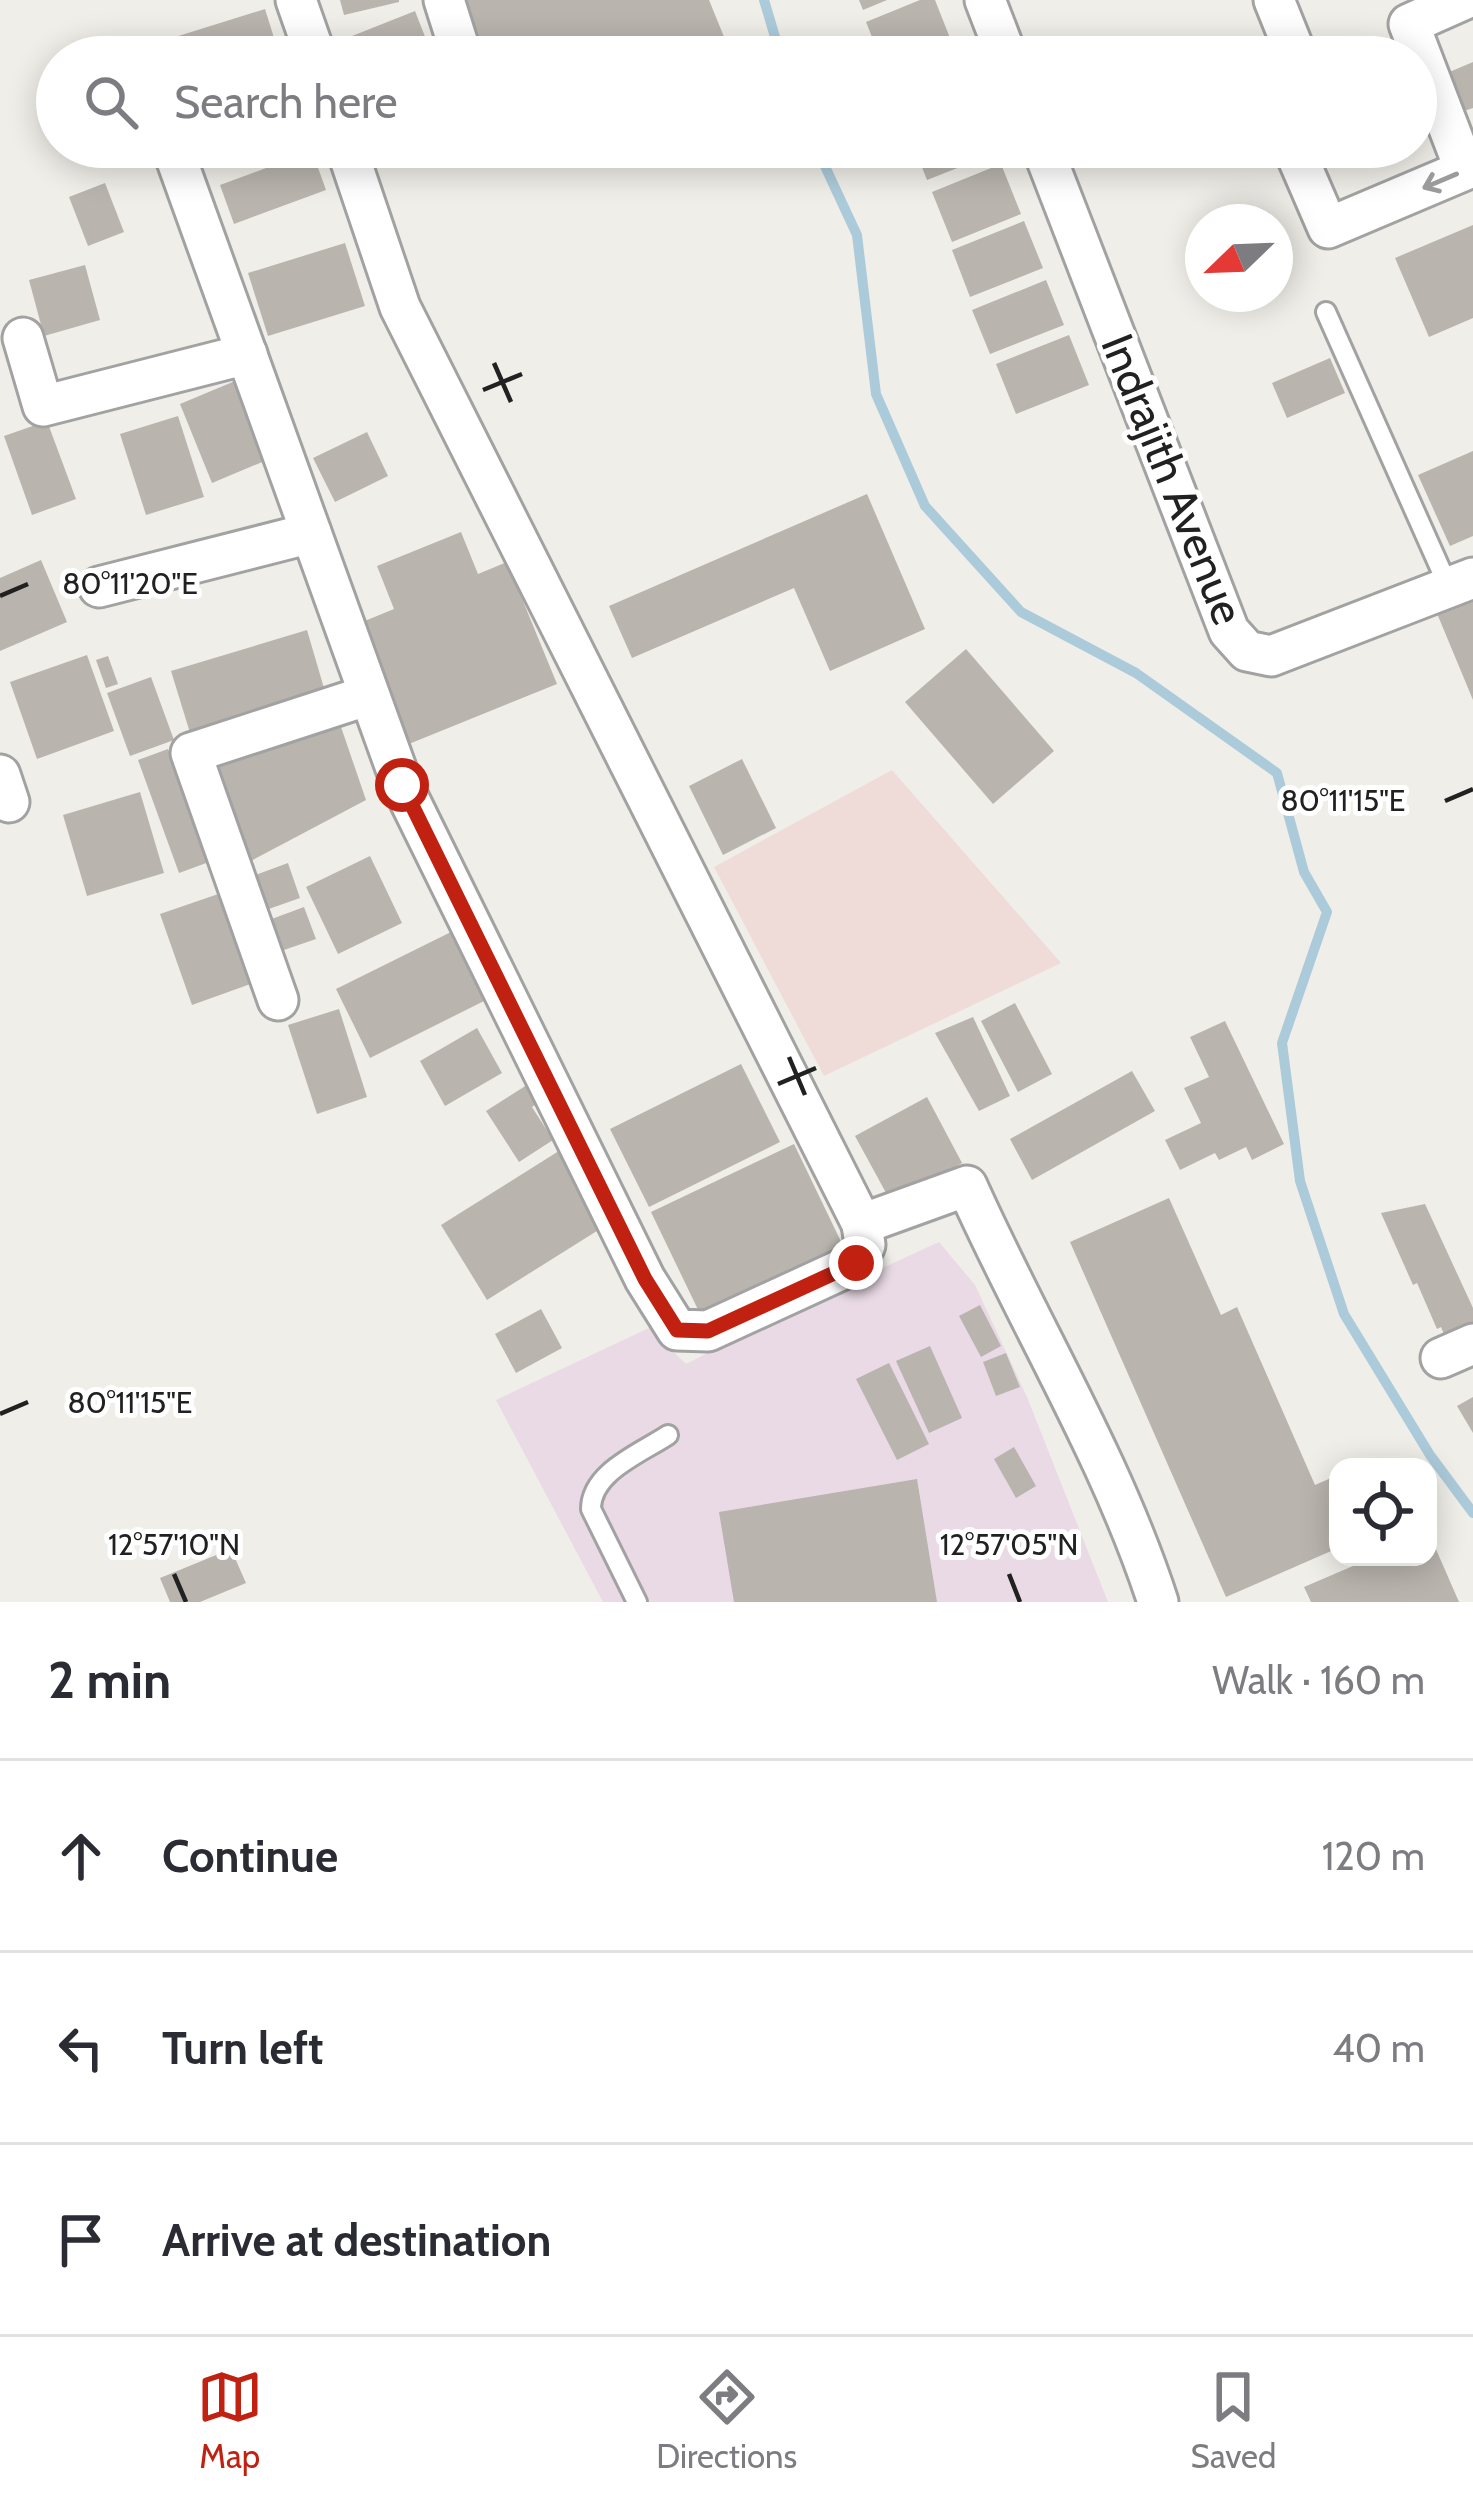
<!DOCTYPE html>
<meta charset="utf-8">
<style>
body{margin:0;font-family:Cabin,sans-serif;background:#f2f2f3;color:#2b2b33}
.controls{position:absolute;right:36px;bottom:36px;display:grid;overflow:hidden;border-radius:24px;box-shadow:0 6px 30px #0003}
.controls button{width:108px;height:108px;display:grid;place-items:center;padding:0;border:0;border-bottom:3px solid #e1e1e2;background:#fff;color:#2b2b33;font:60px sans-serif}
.compass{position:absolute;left:1185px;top:204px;width:108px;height:108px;border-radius:50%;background:#fff;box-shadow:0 6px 30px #0003;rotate:247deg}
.stop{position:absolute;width:36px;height:36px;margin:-27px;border:9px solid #c02111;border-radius:50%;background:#fff}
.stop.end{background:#c02111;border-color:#fff;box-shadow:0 3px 12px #0008}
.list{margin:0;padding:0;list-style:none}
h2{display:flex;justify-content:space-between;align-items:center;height:156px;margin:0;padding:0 48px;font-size:51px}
h2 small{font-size:39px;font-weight:400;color:#7c7c81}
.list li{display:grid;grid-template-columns:78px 1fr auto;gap:36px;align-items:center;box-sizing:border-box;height:192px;padding:0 48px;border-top:3px solid #e1e1e2}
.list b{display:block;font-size:45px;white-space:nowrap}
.list em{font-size:39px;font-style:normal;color:#7c7c81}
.icon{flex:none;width:66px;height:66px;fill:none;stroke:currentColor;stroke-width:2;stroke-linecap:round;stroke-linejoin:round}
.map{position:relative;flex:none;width:1473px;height:1602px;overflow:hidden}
.search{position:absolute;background:#fff;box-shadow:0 6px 30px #0003;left:36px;right:36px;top:36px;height:132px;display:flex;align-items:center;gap:30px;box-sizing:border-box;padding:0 42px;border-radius:66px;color:#7c7c81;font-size:45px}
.sheet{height:732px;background:#fff}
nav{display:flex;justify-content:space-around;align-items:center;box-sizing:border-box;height:168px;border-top:3px solid #e1e1e2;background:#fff;font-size:33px;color:#7c7c81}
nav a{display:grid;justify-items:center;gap:6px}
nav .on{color:#c02111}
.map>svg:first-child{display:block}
.commercial{fill:#efdcd9}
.industrial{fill:#e9dae5}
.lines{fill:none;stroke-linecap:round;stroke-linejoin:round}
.stream{stroke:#accbda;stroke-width:10}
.building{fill:#b9b4ae}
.service-casing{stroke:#a2a2a2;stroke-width:24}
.minor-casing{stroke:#a2a2a2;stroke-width:45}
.service{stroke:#fff;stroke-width:18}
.minor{stroke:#fff;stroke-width:39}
.oneway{stroke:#9b9b9b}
.route{stroke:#c02111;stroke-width:15}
.ticks{fill:none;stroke:#212121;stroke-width:4.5}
.labels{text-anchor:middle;stroke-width:10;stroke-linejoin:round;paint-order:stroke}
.street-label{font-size:45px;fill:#212121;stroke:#fff}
.ticks-label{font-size:30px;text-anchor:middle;fill:#212121;stroke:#fff;stroke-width:10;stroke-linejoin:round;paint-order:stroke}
</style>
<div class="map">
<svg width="1473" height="1602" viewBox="0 0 1473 1602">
<rect width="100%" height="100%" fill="#f0eee8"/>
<!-- commercial -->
<path class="commercial" d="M892 770 1061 963 824 1076 714 867Z"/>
<!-- industrial -->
<path class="industrial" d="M939 1242 975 1285 1027 1397 1108 1602H603L496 1400 649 1328 686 1364 800 1306Z"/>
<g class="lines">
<!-- stream -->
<g class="stream">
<path d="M764 0 781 57"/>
<path d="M816 147 857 235 876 394 925 506 1021 612 1136 673 1277 773 1304 872 1327 912 1282 1043 1300 1181 1344 1314 1430 1455 1473 1513"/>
</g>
</g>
<!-- building -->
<g class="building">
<path d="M340 0H399V2L344 15Z"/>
<path d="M462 0H709L731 54 555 57 548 40 508 57H485Z"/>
<path d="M859 0H887L863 10Z"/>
<path d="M920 0H935L950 38 903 57H880L866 22Z"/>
<path d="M265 9 280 57H178L172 38Z"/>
<path d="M415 11 433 57H355L347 38Z"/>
<path d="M955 46 959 57H928Z"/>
<path d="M1473 62V108L1464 111 1447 73Z"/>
<path d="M914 147H996L998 152 927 180Z"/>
<path d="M1066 147H1100L1103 154 1074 166Z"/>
<path d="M312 151 326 190 234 224 220 185Z"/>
<path d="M1001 164 1021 214 952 242 932 192Z"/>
<path d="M105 183 124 232 88 246 69 197Z"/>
<path d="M1024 221 1043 268 970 297 952 250Z"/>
<path d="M1473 225V318L1429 337 1395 258Z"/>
<path d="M345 243 365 306 268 336 248 273Z"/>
<path d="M85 265 100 320 44 336 29 280Z"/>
<path d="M1046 280 1064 325 990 354 972 310Z"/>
<path d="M1069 335 1089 385 1016 414 996 364Z"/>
<path d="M1330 358 1345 393 1287 418 1272 383Z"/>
<path d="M235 381 267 460 212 483 180 404Z"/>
<path d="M178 416 204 497 146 515 120 434Z"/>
<path d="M47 421 76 499 32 515 4 436Z"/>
<path d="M367 432 388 476 335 502 313 458Z"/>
<path d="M1473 451V536L1450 546 1418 475Z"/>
<path d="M867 494 925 629 830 671 794 588 632 658 609 606Z"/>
<path d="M461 532 478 574 507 562 557 684 399 748 350 627 394 609 377 566Z"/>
<path d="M41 560 67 622 0 651V578Z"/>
<path d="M1473 582V700L1431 599Z"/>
<path d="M307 630 326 695 191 736 171 671Z"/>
<path d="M966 649 1054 751 993 804 905 702Z"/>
<path d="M87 655 114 731 37 759 10 682Z"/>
<path d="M108 656 118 684 106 688 96 660Z"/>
<path d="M151 677 174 740 130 756 107 693Z"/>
<path d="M340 724 366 800 249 862 217 765Z"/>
<path d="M168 749 209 862 179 873 138 760Z"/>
<path d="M742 759 776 828 723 855 689 786Z"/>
<path d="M140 792 164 873 87 896 63 815Z"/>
<path d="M370 856 402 923 338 954 306 887Z"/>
<path d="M288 863 300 898 263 911 250 877Z"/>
<path d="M227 891 259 981 192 1005 160 914Z"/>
<path d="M304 907 316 939 281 951 269 920Z"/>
<path d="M453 931 488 999 370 1058 336 989Z"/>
<path d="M1015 1003 1052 1074 1018 1092 981 1021Z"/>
<path d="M339 1009 367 1097 317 1114 288 1025Z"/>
<path d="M973 1017 1010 1096 979 1111 935 1033Z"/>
<path d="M1225 1021 1284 1144 1252 1160 1246 1147 1219 1160 1215 1153 1180 1170 1165 1140 1201 1123 1184 1088 1209 1077 1190 1037Z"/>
<path d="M477 1028 502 1073 445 1106 420 1061Z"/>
<path d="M741 1064 780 1142 649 1207 610 1129Z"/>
<path d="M1132 1071 1155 1111 1032 1180 1010 1139Z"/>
<path d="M530 1083 541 1101 532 1107 553 1140 519 1162 486 1111Z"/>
<path d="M927 1097 962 1163 891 1202 855 1136Z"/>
<path d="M794 1144 846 1252 703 1320 651 1212Z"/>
<path d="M562 1149 608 1224 487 1300 441 1225Z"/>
<path d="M1169 1198 1221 1315 1237 1307 1315 1485 1338 1475V1548L1226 1597 1070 1242Z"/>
<path d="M1425 1204 1473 1308V1333L1448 1344 1441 1327 1437 1329 1417 1283 1413 1285 1381 1213Z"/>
<path d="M980 1305 1001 1346 981 1357 959 1316Z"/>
<path d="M541 1309 562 1348 516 1373 495 1334Z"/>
<path d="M930 1346 962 1418 929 1433 896 1361Z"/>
<path d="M1006 1353 1020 1387 996 1396 983 1362Z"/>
<path d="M889 1363 929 1444 897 1460 856 1379Z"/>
<path d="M1473 1397V1433L1457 1406Z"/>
<path d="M1014 1447 1036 1486 1016 1498 994 1459Z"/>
<path d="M917 1479 937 1602H734L719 1512Z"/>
<path d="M1428 1531 1459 1602H1311L1304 1587 1374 1557H1428Z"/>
<path d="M231 1549 246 1583 200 1602H170L160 1578Z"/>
</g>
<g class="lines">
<!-- service casing -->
<g class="service-casing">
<g id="service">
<path d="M1326 312 1449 588"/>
<path d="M637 1602 591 1509C591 1472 641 1453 668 1435"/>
</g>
</g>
<!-- minor casing -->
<g class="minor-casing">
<g id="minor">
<path d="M296 0 316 57"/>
<path d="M444 0 462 57"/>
<path d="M985 0 1007 57"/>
<path d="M1274 0 1297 57"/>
<path d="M172 147 402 785 645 1279 677 1330 708 1331 856 1263 865 1245 862 1224"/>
<path d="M346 147 400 307 862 1224 967 1186C1029 1325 1111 1457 1158 1602"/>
<path d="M1042 147 1229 631 1247 651 1271 656 1473 578"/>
<path d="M1293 147 1328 228 1465 170 1409 24 1463 0"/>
<path d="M23 338 43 406 247 354"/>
<path d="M99 587 311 533"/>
<path d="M0 775 9 802"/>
<path d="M278 1000 191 753 369 695"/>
<path d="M1441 1358 1473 1344"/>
</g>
</g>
<!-- service -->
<use href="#service" class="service"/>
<!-- minor -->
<use href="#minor" class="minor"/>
</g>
<!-- one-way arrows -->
<defs><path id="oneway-shaft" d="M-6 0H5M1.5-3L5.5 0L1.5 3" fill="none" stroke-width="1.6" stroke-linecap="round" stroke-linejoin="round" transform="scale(3)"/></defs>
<use class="oneway" href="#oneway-shaft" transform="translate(1440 181) rotate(157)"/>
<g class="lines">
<!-- route -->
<path class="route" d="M402 785 645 1279 677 1330 708 1331 856 1263"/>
</g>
<!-- ticks -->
<path class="ticks" d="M494 363 511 402M483 390 522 374M0 596 28 584M1445 801 1473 789M789 1057 805 1095M778 1084 816 1068M0 1414 28 1402M174 1574 186 1602M1009 1574 1020 1602"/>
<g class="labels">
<!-- street labels -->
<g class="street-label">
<text transform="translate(1173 479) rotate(68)" y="16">Indrajith Avenue</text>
</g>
</g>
<g class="ticks-label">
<text x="130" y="594">80°11'20"E</text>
<text x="1343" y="811">80°11'15"E</text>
<text x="130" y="1413">80°11'15"E</text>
<text x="174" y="1555">12°57'10"N</text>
<text x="1009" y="1555">12°57'05"N</text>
</g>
</svg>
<div class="controls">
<button><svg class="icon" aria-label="locate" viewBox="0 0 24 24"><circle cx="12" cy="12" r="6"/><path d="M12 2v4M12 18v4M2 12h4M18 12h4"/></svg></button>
</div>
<svg class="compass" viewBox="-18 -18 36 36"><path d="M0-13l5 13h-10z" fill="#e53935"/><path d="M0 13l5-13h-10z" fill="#7c7c81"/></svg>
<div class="stop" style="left:402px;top:785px"></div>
<div class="stop end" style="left:856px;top:1263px"></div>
<div class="search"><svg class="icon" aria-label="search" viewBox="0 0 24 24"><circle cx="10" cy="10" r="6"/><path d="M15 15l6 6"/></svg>Search here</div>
</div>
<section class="sheet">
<h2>2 min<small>Walk · 160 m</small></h2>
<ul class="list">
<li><svg class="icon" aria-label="ahead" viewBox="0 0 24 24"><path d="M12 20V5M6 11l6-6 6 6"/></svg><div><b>Continue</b></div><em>120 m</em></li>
<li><svg class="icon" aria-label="left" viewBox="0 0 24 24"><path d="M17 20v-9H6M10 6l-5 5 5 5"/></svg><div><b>Turn left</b></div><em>40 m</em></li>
<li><svg class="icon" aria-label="arrive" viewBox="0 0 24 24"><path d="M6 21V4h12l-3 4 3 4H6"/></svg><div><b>Arrive at destination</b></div></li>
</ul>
</section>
<nav>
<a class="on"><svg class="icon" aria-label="map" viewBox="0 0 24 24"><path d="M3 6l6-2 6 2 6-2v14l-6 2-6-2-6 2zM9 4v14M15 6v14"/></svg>Map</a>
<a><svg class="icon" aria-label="directions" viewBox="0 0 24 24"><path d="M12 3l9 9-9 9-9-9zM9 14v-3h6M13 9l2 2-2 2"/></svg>Directions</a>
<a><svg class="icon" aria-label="saved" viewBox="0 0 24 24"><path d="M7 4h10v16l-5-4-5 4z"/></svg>Saved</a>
</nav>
